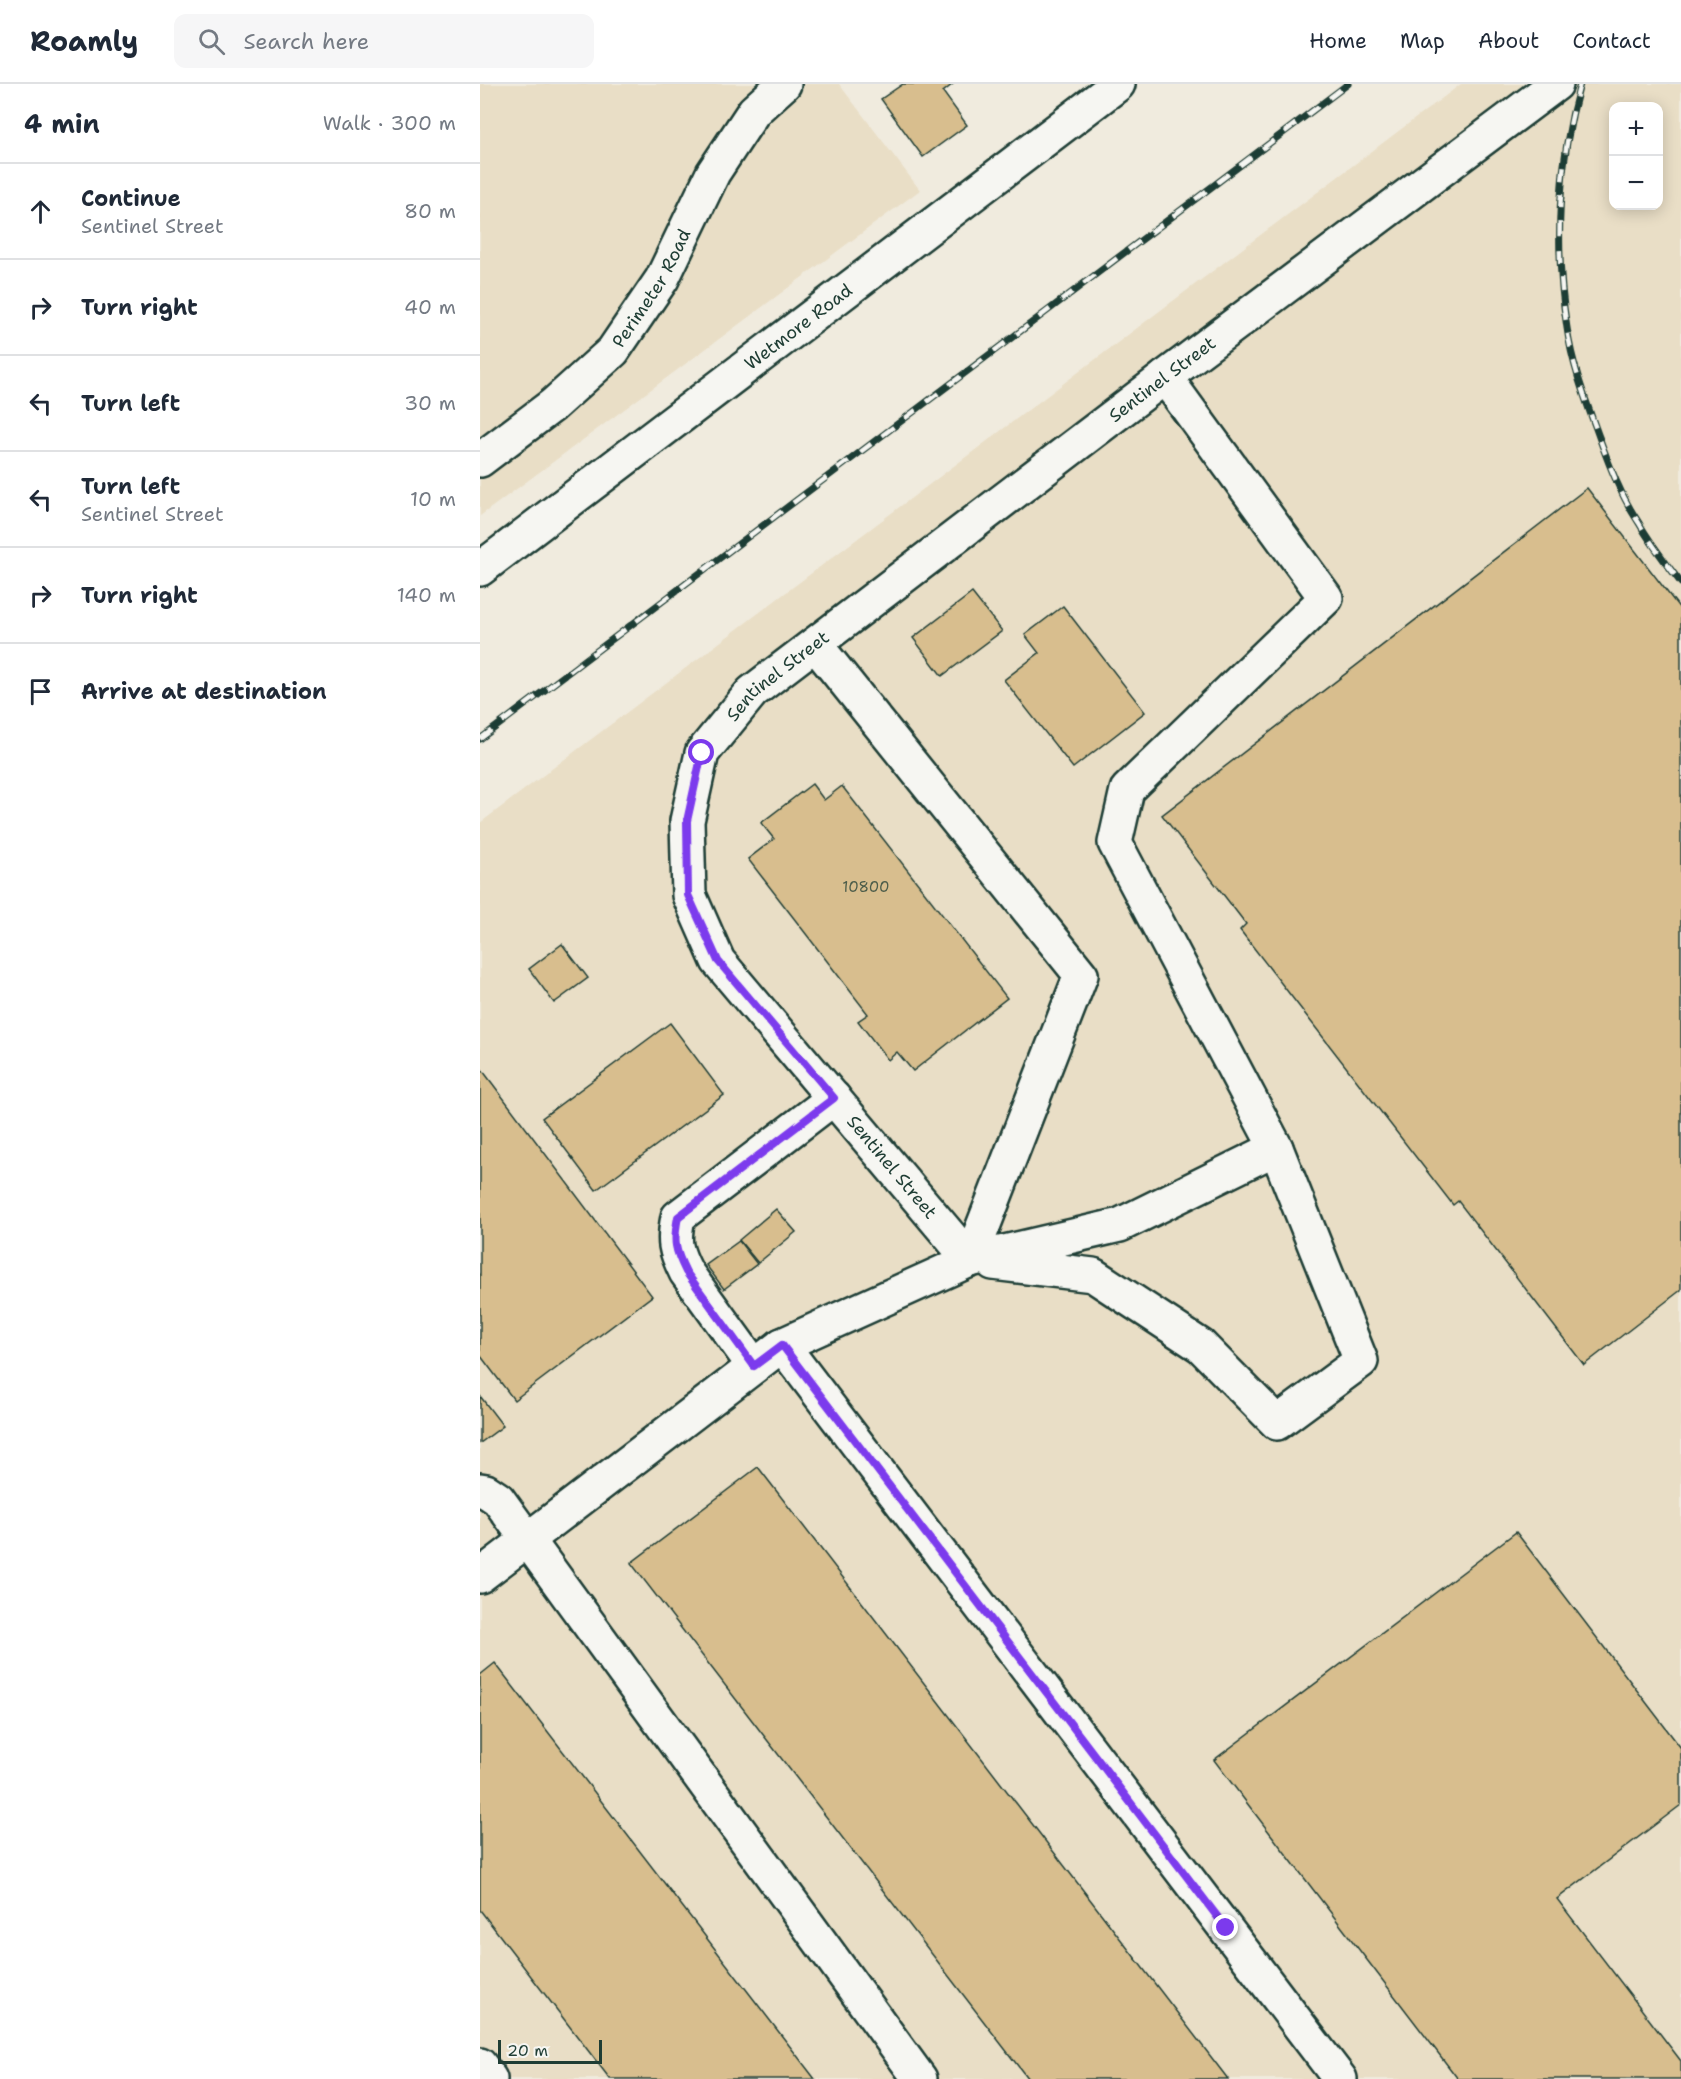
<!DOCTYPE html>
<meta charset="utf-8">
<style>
body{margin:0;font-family:"Shantell Sans",sans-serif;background:#f6f6f7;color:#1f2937}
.controls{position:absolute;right:18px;top:18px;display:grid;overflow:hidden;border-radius:12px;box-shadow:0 3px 15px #0003}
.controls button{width:54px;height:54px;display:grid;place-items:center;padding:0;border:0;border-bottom:2px solid #e0e1e3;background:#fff;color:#1f2937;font:30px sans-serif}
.scale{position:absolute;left:18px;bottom:15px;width:104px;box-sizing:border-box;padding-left:6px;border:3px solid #1f3d34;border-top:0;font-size:16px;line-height:21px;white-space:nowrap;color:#1f3d34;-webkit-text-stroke:4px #f6f6f2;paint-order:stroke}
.stop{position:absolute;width:18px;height:18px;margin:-14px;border:4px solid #7c3aed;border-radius:50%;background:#fff}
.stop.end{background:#7c3aed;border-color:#fff;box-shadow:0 2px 6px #0008}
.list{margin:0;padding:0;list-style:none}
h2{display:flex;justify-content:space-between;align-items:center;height:78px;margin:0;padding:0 24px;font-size:26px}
h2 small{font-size:20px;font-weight:400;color:#747a83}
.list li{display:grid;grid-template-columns:39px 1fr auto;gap:18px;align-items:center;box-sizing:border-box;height:96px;padding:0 24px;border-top:2px solid #e0e1e3}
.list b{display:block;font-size:22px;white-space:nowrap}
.list p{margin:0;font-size:20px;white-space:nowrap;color:#747a83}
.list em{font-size:20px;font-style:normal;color:#747a83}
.icon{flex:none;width:33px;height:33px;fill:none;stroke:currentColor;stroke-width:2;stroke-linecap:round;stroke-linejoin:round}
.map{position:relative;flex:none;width:1201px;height:1995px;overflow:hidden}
header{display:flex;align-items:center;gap:36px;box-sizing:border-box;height:84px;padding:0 30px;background:#fff;border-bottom:2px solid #e0e1e3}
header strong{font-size:28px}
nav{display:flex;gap:33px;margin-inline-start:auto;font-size:21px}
.search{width:420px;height:54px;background:#f6f6f7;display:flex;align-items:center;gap:15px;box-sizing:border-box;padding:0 21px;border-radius:12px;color:#747a83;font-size:22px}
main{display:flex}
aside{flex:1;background:#fff}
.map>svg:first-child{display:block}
.built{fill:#e9dec6;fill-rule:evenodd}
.building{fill:#d8be8e;stroke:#1f3d34;stroke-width:1.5}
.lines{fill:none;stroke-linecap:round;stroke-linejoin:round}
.minor-casing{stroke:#1f3d34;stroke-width:38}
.major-casing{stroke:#1f3d34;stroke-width:38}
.minor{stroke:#f6f6f2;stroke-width:33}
.major{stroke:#f6f6f2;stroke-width:33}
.rail-casing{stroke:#1f3d34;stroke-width:7}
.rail{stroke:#f6f6f2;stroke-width:4.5;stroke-dasharray:14;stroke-linecap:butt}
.route{stroke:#7c3aed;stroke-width:8}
.labels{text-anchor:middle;stroke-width:4.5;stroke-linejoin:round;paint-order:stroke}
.number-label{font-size:15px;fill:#4d5d4a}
.street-label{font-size:18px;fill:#1f3d34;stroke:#f6f6f2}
</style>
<header>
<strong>Roamly</strong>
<div class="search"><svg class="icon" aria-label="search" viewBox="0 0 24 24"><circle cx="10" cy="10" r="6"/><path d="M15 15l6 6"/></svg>Search here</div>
<nav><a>Home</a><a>Map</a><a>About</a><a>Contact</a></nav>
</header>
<main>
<aside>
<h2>4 min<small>Walk · 300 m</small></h2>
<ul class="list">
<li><svg class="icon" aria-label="ahead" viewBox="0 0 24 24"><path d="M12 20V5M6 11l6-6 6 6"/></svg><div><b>Continue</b><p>Sentinel Street</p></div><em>80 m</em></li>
<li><svg class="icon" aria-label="right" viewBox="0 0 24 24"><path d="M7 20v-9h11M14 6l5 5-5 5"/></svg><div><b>Turn right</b></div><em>40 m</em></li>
<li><svg class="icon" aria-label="left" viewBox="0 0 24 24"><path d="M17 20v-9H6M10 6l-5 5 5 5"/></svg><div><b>Turn left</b></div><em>30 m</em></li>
<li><svg class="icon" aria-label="left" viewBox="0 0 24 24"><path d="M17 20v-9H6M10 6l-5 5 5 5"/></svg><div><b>Turn left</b><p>Sentinel Street</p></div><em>10 m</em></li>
<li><svg class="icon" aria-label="right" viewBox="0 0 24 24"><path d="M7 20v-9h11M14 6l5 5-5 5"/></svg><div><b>Turn right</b></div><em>140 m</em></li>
<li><svg class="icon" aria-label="arrive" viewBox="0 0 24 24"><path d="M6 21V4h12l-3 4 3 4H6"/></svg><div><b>Arrive at destination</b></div></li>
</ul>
</aside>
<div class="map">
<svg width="1201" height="1995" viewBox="0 0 1201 1995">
<rect width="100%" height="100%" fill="#f0ebde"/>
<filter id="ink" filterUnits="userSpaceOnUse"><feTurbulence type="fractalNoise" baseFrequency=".0167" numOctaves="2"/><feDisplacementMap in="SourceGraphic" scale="12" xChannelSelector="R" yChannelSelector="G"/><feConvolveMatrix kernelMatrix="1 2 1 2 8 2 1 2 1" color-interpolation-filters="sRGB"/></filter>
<g filter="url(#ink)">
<!-- built -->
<g class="built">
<path d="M0 0H359L440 106 0 432Z"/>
<path d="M981 0H1201V1995H0V739ZM1134 22H1178V122H1134Z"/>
</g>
<!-- building -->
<g class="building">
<path d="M423 0H473L463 8 487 41 443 73 401 15Z"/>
<path d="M1107 404 1201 526V1206L1104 1281 978 1117 973 1121 760 846 766 840 682 731Z"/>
<path d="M492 509 522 547 462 592 433 554Z"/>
<path d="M583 522 665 628 593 684 524 596 559 569 545 551Z"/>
<path d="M332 700 344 716 362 702 527 914 433 987 417 968 408 976 378 937 388 930 268 775 294 755 281 739Z"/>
<path d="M82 860 108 894 74 919 49 885Z"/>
<path d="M190 939 244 1011 116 1106 62 1034Z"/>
<path d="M0 983 172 1212 34 1316 0 1271Z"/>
<path d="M296 1125 316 1148 278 1179 259 1156Z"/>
<path d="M259 1157 277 1180 244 1205 226 1181Z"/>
<path d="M0 1312 23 1342 0 1359Z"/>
<path d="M278 1383 748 1995H548L151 1479Z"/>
<path d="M1036 1448 1201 1664V1721L1077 1815 1201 1977V1995H978L734 1676Z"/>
<path d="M15 1579 335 1995H130L0 1826V1591Z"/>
</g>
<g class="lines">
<!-- minor casing -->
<g class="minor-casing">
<g id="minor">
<path id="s1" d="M0 376 73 321 133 267 182 195 233 89 274 27 304 0"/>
<path d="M335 560 601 891 490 1176"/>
<path d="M490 1176 640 1141 796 1064 635 759 647 706 846 514 685 293"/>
<path d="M513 1179 613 1191 721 1262 797 1339 881 1277 796 1064"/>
<path d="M302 1261 860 1995"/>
<path d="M274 1282 206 1188C195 1166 193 1158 198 1133L354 1014"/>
<path d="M0 1406 6 1407 18 1415 440 1995"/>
<path id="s2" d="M0 1492 302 1261 490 1176 238 877 209 811 207 737 222 669 272 608 685 293 1076 0"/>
<path d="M0 1981 10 1995"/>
</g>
</g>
<!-- major casing -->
<g class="major-casing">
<g id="major">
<path id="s3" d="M0 485 638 0"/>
</g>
</g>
<!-- minor -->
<use href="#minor" class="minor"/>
<!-- major -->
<use href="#major" class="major"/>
<!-- rail casing -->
<g class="rail-casing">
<g id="rail">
<path d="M1100 0C1078 78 1074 163 1087 244 1092 281 1106 317 1119 353 1130 383 1141 412 1159 439 1171 460 1186 479 1201 499"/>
<path d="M0 655 868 0"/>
</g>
</g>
<!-- rail -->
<use href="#rail" class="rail"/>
</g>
</g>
<g class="lines" filter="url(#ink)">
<!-- route -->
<path class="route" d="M222 669 207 737 208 811 238 877 354 1014 198 1133C193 1158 195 1166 206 1188L274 1282 302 1261 746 1844"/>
</g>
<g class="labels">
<!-- number labels -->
<g class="number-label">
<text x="386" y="808">10800</text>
</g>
<!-- street labels -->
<g class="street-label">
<text dy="6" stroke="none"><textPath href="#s1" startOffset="246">Perimeter Road</textPath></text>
<text dy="6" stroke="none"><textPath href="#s3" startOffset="400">Wetmore Road</textPath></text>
<text dy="6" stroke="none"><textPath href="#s2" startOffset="1788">Sentinel Street</textPath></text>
<text dy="6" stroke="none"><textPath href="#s2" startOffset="1302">Sentinel Street</textPath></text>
<text transform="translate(412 1083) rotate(50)" y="6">Sentinel Street</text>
</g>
</g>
</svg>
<div class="controls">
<button>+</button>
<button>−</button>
</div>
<div class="scale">20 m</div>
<div class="stop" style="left:222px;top:669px"></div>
<div class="stop end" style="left:746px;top:1844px"></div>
</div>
</main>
